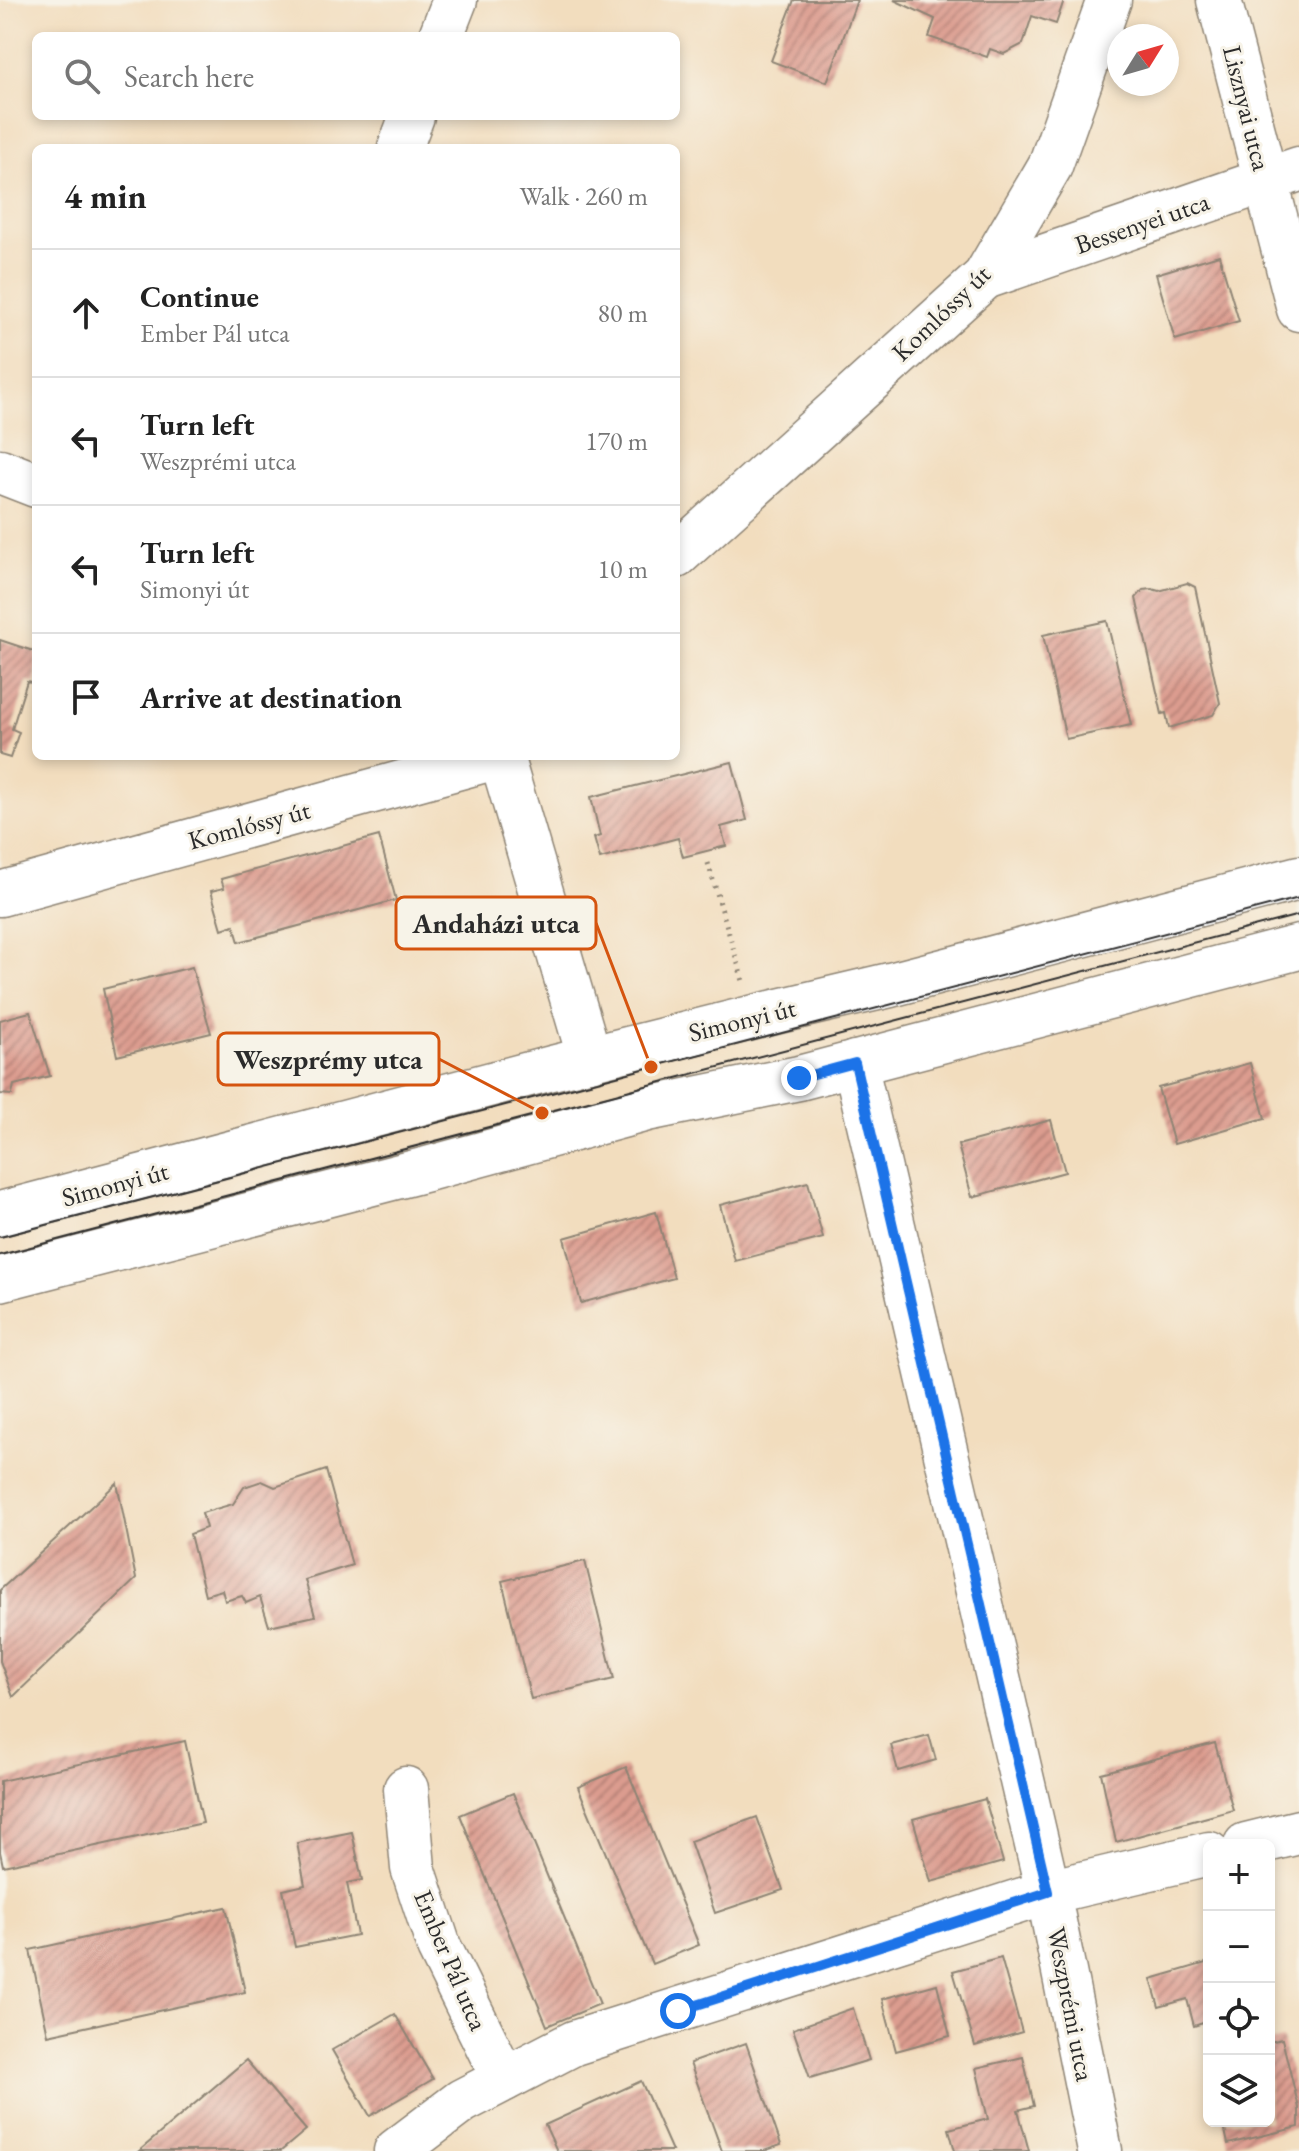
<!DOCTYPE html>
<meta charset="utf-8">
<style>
body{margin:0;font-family:"EB Garamond",serif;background:#f6f6f6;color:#222}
.controls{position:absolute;right:24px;bottom:24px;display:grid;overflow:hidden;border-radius:12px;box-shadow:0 4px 12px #0003}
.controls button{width:72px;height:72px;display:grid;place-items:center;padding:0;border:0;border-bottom:2px solid #e0e0e0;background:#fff;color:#222;font:40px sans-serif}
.compass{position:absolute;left:1107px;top:24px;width:72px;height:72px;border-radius:50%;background:#fff;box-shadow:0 4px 12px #0003;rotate:53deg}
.stop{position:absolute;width:24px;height:24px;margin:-18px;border:6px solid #1a73e8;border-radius:50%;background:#fff}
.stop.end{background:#1a73e8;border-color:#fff;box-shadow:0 2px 8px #0008}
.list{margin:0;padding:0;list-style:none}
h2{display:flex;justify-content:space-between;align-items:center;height:104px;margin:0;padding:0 32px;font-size:34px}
h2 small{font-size:26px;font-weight:400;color:#767676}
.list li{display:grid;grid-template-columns:52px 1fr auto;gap:24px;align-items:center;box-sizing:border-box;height:128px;padding:0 32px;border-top:2px solid #e0e0e0}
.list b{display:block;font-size:30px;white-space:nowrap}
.list p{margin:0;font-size:26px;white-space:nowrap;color:#767676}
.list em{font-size:26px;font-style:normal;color:#767676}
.icon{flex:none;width:44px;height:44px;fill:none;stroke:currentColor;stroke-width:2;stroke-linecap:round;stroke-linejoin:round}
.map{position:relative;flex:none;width:1299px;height:2151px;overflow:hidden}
.search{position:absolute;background:#fff;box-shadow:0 4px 12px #0003;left:32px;top:32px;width:648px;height:88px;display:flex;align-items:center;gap:20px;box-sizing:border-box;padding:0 28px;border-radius:12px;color:#767676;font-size:30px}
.panel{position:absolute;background:#fff;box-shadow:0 4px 12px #0003;left:32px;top:144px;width:648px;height:616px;border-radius:12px}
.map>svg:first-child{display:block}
.building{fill:url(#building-hatch)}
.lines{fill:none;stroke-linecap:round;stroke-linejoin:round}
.minor-casing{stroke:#8e8474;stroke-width:47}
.path{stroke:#8e8474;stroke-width:5;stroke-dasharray:2 6;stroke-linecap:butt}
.minor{stroke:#fff;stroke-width:44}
.tram{stroke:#2b2b2b;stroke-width:2}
.route{stroke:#1a73e8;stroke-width:10}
.labels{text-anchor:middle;stroke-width:6;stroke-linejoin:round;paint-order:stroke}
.street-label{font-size:26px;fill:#2b2b2b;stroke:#f7f3e8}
.leader{fill:none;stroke:#d5540f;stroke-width:3}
.callout-dot{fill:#d5540f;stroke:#f7f3e8;stroke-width:3}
.callout{fill:#f7f3e8;stroke:#d5540f;stroke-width:3}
.callout-label{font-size:28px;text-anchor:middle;font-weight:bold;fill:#2b2b2b}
</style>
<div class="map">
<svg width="1299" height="2151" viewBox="0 0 1299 2151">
<defs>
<pattern id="building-hatch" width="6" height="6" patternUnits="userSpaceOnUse" patternTransform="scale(2)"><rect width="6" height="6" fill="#dc9c8f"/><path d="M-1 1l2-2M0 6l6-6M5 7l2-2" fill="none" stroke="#b37f75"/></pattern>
</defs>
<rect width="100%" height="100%" fill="#f7f3e8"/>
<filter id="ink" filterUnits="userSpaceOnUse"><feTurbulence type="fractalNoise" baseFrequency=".0125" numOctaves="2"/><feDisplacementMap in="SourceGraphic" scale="16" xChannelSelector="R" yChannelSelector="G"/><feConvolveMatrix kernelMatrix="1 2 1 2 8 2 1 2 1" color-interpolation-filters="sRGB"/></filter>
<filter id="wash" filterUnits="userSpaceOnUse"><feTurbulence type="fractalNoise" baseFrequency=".006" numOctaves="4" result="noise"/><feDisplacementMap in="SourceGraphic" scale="32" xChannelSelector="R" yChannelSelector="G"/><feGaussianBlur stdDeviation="1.8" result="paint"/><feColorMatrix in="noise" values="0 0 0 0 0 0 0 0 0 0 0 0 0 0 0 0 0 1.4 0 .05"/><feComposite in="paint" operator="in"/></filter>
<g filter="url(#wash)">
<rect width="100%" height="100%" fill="#f2ddbe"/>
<g id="blocks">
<!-- building -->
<g class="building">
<path d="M794 0H857L827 82 771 61Z"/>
<path d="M894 0H1064L1056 24 1032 16 1023 44 1004 54 990 49 987 57 929 37 935 19Z"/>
<path d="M1219 255 1239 321 1175 340 1156 274Z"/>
<path d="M1187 583 1195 587 1220 703 1213 715 1169 728 1166 713 1162 714 1136 598 1143 590 1152 589 1159 591Z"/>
<path d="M1107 621 1131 725 1066 739 1043 635Z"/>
<path d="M0 640 36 652V676L34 683 27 681 12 729 19 732 10 758 0 755Z"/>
<path d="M732 762 747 820 721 827 726 846 683 857 678 838 600 859 594 838 600 836 591 797Z"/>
<path d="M379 836 396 900 239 942 234 925 222 929 211 891 224 888 221 879Z"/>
<path d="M192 967 211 1033 117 1056 103 989Z"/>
<path d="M30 1012 50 1076 14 1085 12 1095 0 1094V1020Z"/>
<path d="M1250 1063 1265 1118 1174 1144 1158 1088Z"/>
<path d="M1051 1120 1065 1172 972 1197 958 1145Z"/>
<path d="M808 1182 823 1238 735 1261 720 1205Z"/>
<path d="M656 1212 674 1278 581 1303 564 1238Z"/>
<path d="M326 1470 352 1565 305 1580 315 1616 269 1626 260 1597 246 1603 242 1596 225 1601 222 1590 205 1595 190 1534 206 1528 202 1513 233 1504 244 1487 262 1481 275 1487Z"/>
<path d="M117 1483 136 1579 13 1697 0 1661V1590Z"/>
<path d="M585 1561 614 1679 531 1699 502 1581Z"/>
<path d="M929 1735 936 1760 898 1771 891 1745Z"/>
<path d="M185 1741 203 1823 3 1866 0 1852V1781Z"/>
<path d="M1215 1743 1233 1810 1116 1842 1101 1773Z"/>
<path d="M626 1767 699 1945 652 1964 578 1787Z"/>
<path d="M513 1793 600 2004 547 2026 460 1815Z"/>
<path d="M985 1799 1003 1862 931 1882 913 1819Z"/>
<path d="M757 1817 783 1890 715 1913 690 1841Z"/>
<path d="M352 1832 362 1880 347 1883 357 1935 295 1947 283 1890 305 1885 297 1843Z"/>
<path d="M226 1907 245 1992 48 2035 30 1950Z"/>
<path d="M1001 1958 1022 2032 975 2046 953 1971Z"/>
<path d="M1209 1962V2021L1194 2026 1187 1999 1159 2007 1151 1979Z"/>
<path d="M937 1984 950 2036 896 2051 882 1999Z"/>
<path d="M853 2008 869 2060 810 2078 793 2029Z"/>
<path d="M395 2014 433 2079 370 2116 332 2050Z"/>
<path d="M1282 2039 1299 2108V2127L1228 2144 1223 2121H1269V2042Z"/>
<path d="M746 2043 781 2145 764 2151H722L690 2063Z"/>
<path d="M1023 2057 1034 2106 1018 2110 1029 2151H955L949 2129 988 2119 976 2068Z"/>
<path d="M246 2060 306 2130 281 2151H139Z"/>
<path d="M641 2081 672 2151H557L545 2125Z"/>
</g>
</g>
</g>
<g filter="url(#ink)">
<use href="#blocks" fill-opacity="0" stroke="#8e8474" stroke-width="2"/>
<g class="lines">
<!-- minor casing -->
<g class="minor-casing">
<g id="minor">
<path d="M1219 0 1299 309"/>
<path d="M441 36 455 0"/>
<path d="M400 148 412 116"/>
<path d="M985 277 1299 169"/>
<path d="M0 471 36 485"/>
<path d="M676 556 985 277 1050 166 1109 0"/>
<path d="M501 756 590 1059"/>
<path d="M0 894 499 756"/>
<path d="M855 1063 1048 1892 1100 2151"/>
<path d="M0 1214 552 1068 779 1011 890 985 1299 878"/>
<path d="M0 1279 427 1169 647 1109 799 1078 1299 947"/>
<path d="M406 1789 413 1868 439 1947 504 2079"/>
<path d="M1246 1845 1299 1832"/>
<path d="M396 2151 462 2101 574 2043 1048 1892 1209 1854"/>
</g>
</g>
<!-- path -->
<path class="path" d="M708 863 743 981"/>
<!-- minor -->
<use href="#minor" class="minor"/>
<!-- tram -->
<g class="tram">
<path d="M0 1237 1299 898"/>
<path d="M0 1255 1299 915"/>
</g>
</g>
</g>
<g class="lines" filter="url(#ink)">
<!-- route -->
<path class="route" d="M678 2011 1048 1892 855 1063 799 1078"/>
</g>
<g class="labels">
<!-- street labels -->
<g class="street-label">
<text transform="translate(1247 108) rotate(76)" y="9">Lisznyai utca</text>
<text transform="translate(1142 223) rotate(-19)" y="9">Bessenyei utca</text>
<text transform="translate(941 313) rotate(-44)" y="9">Komlóssy út</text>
<text transform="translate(249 825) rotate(-15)" y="9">Komlóssy út</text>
<text transform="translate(742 1020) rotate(-14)" y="9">Simonyi út</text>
<text transform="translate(115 1184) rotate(-15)" y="9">Simonyi út</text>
<text transform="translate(451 1960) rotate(67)" y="9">Ember Pál utca</text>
<text transform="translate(1071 2004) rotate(79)" y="9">Weszprémi utca</text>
</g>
</g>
<!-- callouts -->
<path class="leader" d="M651 1067L596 923M542 1113L439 1059"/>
<g class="callout-dot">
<circle cx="651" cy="1067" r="8"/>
<circle cx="542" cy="1113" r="8"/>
</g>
<g class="callout">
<rect x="396" y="897" width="200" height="52" rx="8"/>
<rect x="218" y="1033" width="221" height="52" rx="8"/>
</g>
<g class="callout-label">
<text x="496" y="933">Andaházi utca</text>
<text x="328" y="1069">Weszprémy utca</text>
</g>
</svg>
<div class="controls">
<button>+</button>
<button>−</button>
<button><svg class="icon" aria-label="locate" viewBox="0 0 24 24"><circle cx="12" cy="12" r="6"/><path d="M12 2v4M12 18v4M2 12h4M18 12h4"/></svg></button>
<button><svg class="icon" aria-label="layers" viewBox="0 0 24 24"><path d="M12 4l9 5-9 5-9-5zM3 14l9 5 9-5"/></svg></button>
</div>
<svg class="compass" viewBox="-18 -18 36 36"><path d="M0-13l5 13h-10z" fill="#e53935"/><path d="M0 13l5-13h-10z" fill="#767676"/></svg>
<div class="stop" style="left:678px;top:2011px"></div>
<div class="stop end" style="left:799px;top:1078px"></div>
<div class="search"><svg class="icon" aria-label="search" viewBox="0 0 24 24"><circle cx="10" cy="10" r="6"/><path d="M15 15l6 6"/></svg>Search here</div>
<section class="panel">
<h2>4 min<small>Walk · 260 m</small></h2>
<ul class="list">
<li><svg class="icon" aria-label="ahead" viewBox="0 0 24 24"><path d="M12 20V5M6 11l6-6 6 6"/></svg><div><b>Continue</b><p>Ember Pál utca</p></div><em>80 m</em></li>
<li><svg class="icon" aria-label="left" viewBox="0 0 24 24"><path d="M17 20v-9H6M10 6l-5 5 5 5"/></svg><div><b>Turn left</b><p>Weszprémi utca</p></div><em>170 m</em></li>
<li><svg class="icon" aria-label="left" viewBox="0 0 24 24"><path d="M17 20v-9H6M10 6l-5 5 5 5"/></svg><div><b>Turn left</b><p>Simonyi út</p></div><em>10 m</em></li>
<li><svg class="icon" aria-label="arrive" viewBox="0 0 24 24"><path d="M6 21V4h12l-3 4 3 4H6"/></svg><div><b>Arrive at destination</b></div></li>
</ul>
</section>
</div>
